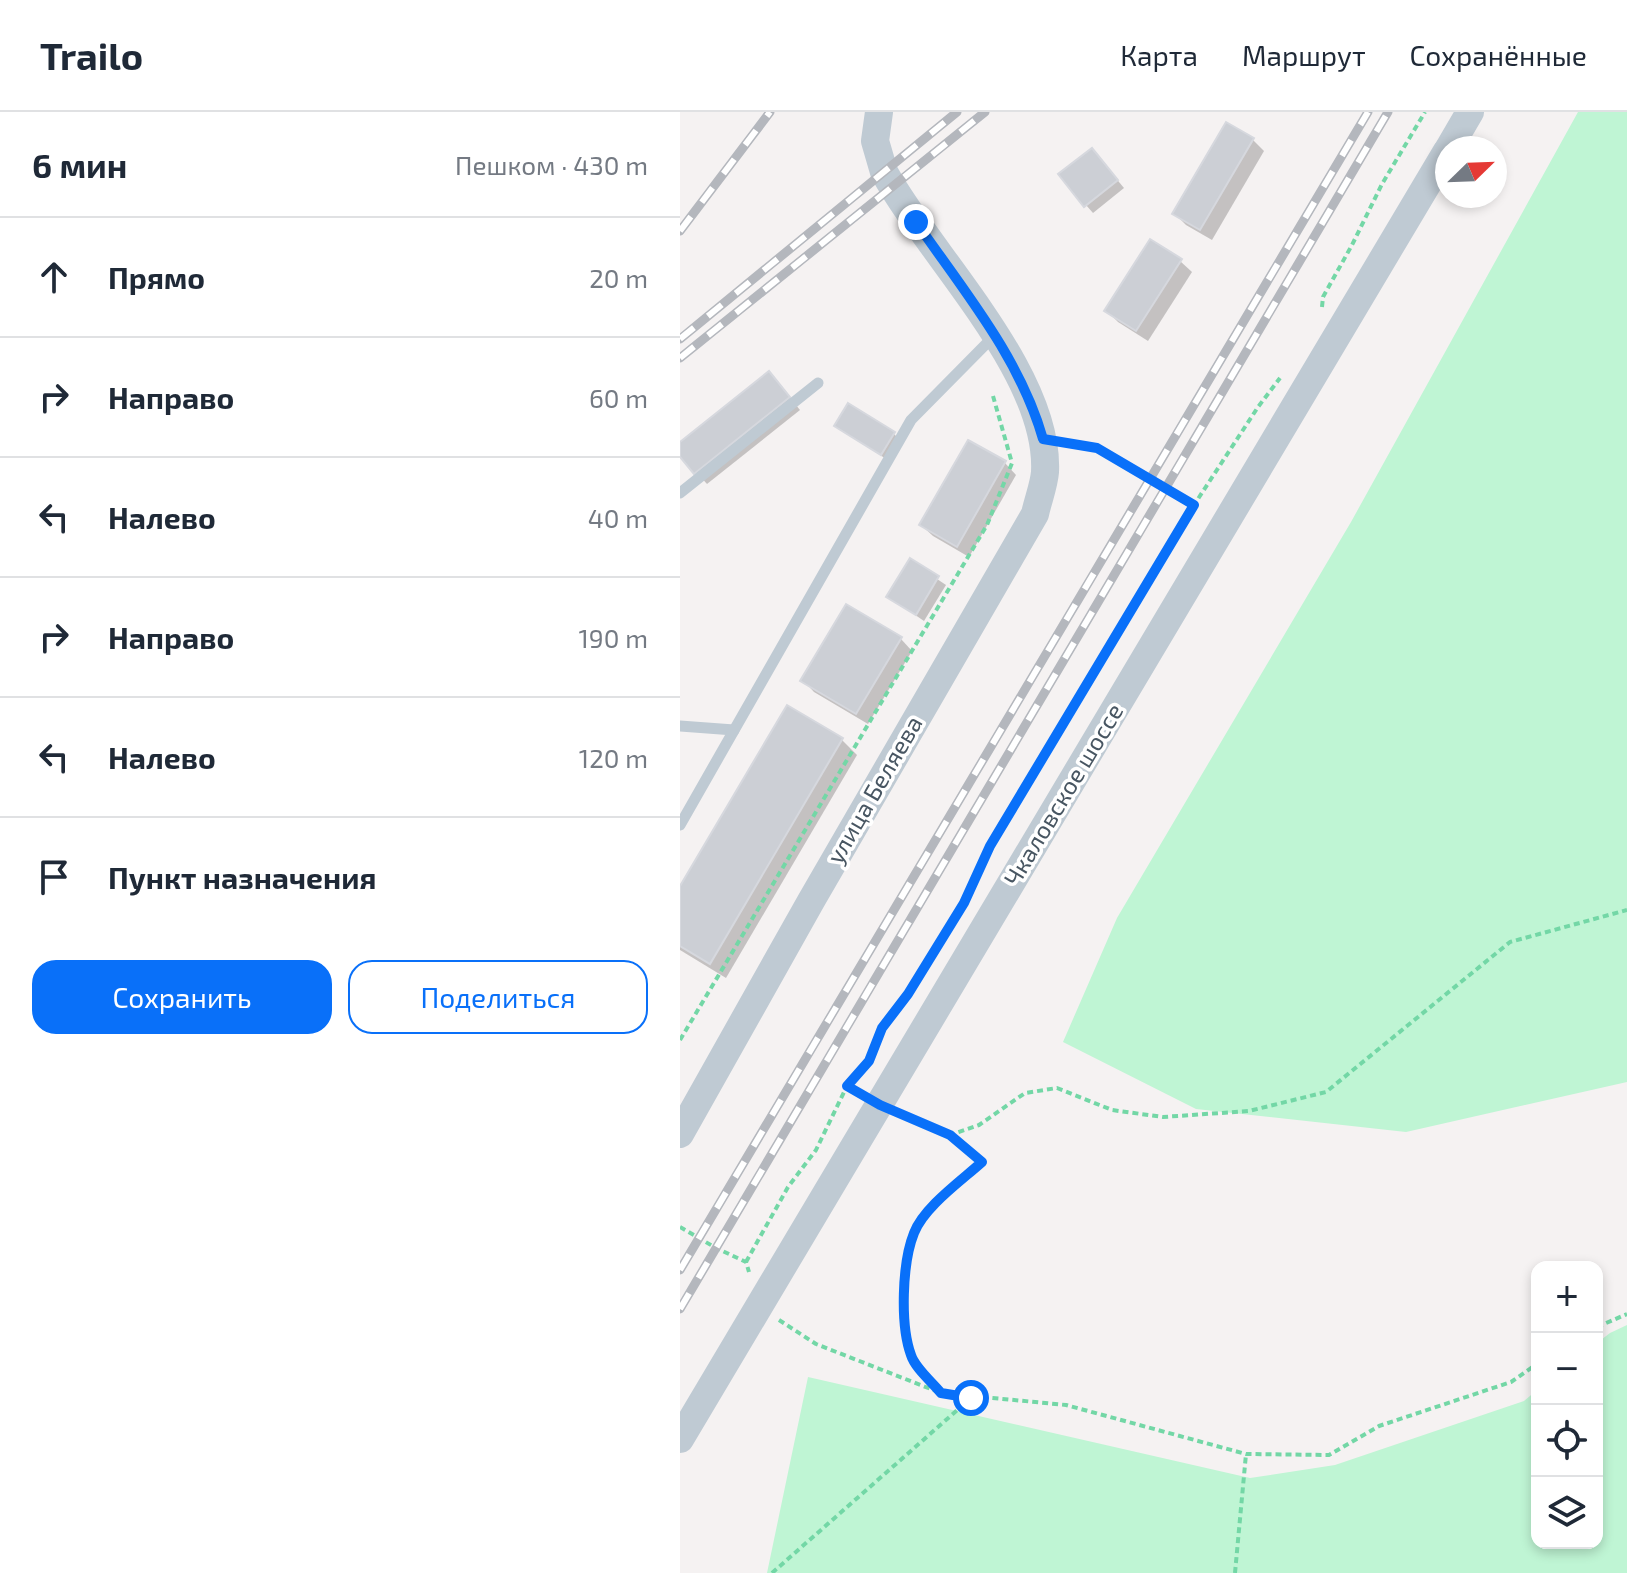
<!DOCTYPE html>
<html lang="ru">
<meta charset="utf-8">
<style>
body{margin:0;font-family:"Exo 2",sans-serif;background:#f2f2f3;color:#1f2937}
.controls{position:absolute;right:24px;bottom:24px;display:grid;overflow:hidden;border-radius:16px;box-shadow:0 4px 12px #0003}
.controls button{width:72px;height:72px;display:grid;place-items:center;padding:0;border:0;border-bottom:2px solid #e0e1e3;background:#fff;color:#1f2937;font:40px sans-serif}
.compass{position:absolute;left:755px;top:24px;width:72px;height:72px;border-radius:50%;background:#fff;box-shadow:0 4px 12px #0003;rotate:67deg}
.stop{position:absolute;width:24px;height:24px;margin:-18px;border:6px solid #0970f9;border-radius:50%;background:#fff}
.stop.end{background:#0970f9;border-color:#fff;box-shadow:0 2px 8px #0008}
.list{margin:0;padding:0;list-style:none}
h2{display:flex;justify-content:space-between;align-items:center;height:104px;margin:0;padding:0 32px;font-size:34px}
h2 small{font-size:26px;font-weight:400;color:#747a83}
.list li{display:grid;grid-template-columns:52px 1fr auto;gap:24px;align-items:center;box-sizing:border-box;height:120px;padding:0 32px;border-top:2px solid #e0e1e3}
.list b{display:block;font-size:30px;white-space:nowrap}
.list em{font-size:26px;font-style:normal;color:#747a83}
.actions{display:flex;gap:16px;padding:24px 32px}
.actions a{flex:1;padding:18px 0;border:2px solid #0970f9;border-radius:24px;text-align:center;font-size:28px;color:#0970f9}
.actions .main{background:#0970f9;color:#fff}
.icon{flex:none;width:44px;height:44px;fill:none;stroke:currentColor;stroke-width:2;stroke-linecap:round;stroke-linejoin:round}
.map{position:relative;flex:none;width:947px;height:1461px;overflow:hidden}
header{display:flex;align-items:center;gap:48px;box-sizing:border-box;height:112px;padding:0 40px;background:#fff;border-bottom:2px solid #e0e1e3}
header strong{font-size:38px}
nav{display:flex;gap:44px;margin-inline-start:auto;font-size:28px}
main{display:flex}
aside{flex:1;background:#fff}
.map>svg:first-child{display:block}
.green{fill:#bff5d4}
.shadow{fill:#0003}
.building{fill:#cccfd5;stroke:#d6d8de;stroke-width:2}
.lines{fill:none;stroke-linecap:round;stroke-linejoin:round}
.path{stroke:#73d7a6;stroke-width:4;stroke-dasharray:6 4;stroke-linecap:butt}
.service{stroke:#bfcad3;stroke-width:11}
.tertiary{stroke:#bfcad3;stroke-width:28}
.rail-casing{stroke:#b4b7bd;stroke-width:9}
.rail{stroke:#fff;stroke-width:6;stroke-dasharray:18;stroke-linecap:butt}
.route{stroke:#0970f9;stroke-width:10}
.labels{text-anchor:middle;stroke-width:7;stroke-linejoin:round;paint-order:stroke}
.street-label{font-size:24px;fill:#485662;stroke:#fff}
</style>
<header>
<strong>Trailo</strong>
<nav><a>Карта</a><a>Маршрут</a><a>Сохранённые</a></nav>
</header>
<main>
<aside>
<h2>6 мин<small>Пешком · 430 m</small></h2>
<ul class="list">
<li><svg class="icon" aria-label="ahead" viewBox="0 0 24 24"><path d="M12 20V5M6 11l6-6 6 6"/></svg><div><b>Прямо</b></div><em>20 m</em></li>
<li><svg class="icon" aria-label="right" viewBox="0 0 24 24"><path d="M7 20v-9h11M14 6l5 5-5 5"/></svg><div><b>Направо</b></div><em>60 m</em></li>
<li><svg class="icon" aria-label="left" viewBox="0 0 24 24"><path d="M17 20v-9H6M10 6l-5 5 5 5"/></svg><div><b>Налево</b></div><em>40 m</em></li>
<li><svg class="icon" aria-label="right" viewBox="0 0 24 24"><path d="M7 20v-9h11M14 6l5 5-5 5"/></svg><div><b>Направо</b></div><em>190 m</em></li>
<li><svg class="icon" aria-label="left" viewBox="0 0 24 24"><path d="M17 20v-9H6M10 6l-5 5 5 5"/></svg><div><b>Налево</b></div><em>120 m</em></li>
<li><svg class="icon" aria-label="arrive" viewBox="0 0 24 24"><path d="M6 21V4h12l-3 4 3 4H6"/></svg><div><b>Пункт назначения</b></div></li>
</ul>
<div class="actions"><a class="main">Сохранить</a><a>Поделиться</a></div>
</aside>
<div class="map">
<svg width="947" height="1461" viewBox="0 0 947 1461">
<rect width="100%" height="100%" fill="#f5f2f2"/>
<!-- green -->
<g class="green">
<path d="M898 0H947V970L726 1020 516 997 383 930 437 806 671 410Z"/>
<path d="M947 1213V1461H87L128 1265 570 1366 655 1353 844 1289 857 1278V1431H917V1231L930 1221Z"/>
</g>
<!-- shadow -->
<g class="shadow">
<path d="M573 28 584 39 532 128 506 113 495 102Z"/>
<path d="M419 46 444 76 413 101 406 93Z"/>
<path d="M500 149 512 160 468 229 438 210 426 198Z"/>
<path d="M100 273 120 298 27 372 0 342V333Z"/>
<path d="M169 294 214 322 222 330 209 349 157 314Z"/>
<path d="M325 351 336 363 289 445 253 424 241 413Z"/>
<path d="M230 449 266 473 244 509 209 485Z"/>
<path d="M221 527 232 539 188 612 134 580 123 568Z"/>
<path d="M107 596 162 628 177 643 46 866 0 838V778Z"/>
</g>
<!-- building -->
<g class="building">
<path d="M546 10 574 26 520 118 492 102Z"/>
<path d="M412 36 438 68 404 95 378 62Z"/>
<path d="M470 127 502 147 456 219 424 199Z"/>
<path d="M89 259 110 285 14 362 0 345V330Z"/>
<path d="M168 291 215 320 201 343 154 314Z"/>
<path d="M288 328 326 349 277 435 239 413Z"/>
<path d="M230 446 259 464 236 503 206 485Z"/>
<path d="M166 492 222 525 176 602 120 569Z"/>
<path d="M107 593 163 626 30 852 0 834V774Z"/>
</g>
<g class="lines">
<!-- path -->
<g class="path">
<path d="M642 195 643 185 672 133 702 72 745 0"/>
<path d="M385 331 417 336 514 393"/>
<path d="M0 928 307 413 332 351 313 284"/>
<path d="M223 1003 270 1023 299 1013 345 981 377 976 432 998 483 1005 569 999 646 980 830 830 947 798"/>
<path d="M0 1115 36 1136 66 1150 69 1160"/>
<path d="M66 1150 108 1075 136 1038 167 974 189 949 202 916 228 882 284 791 310 734 514 393 578 295 600 266"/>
<path d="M99 1208 136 1232 261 1281 386 1293 566 1342 649 1343 699 1314 831 1270 857 1252"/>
<path d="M917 1215 947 1202"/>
<path d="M260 1280C251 1269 238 1258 232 1246 220 1224 223 1138 236 1117 252 1090 279 1071 302 1050L270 1023"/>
<path d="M92 1461 291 1286"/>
<path d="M555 1461 566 1342"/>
</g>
<!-- service -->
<g class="service">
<path d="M0 381 138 271"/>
<path d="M0 614 54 618"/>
<path d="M0 713 231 308 314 224"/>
</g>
<!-- tertiary -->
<g class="tertiary">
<path d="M769 36 790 0"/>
<path d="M0 1022 131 789 355 402C358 388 364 373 365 360 370 261 250 144 204 60L195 29 199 0"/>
<path d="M0 1327 767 39"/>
</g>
<!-- rail casing -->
<g class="rail-casing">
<g id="rail">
<path d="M0 119 90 0"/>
<path d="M0 227 277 0"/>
<path d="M0 246 305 0"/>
<path d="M0 1158 688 0"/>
<path d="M0 1197 708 0"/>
</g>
</g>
<!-- rail -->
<use href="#rail" class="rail"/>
</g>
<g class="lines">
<!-- route -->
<path class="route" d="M236 110C284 179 340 246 363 327L417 336 514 393 310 734 284 791 228 882 202 916 189 949 167 974 200 993 270 1023 302 1050C281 1069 244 1095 234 1121 222 1151 220 1213 231 1243 235 1256 252 1270 261 1281L291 1286"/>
</g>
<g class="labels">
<!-- street labels -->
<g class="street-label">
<text transform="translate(195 678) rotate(-60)" y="8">улица Беляева</text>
<text transform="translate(384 683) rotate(-59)" y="8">Чкаловское шоссе</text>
</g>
</g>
</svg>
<div class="controls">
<button>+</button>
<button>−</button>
<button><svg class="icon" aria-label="locate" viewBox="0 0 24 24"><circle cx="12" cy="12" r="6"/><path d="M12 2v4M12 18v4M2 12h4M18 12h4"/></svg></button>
<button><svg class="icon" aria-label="layers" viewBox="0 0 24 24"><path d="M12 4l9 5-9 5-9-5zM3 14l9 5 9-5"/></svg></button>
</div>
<svg class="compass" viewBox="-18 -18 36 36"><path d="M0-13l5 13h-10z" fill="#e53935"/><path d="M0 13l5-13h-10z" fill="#747a83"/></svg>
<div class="stop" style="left:291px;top:1286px"></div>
<div class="stop end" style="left:236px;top:110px"></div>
</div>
</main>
